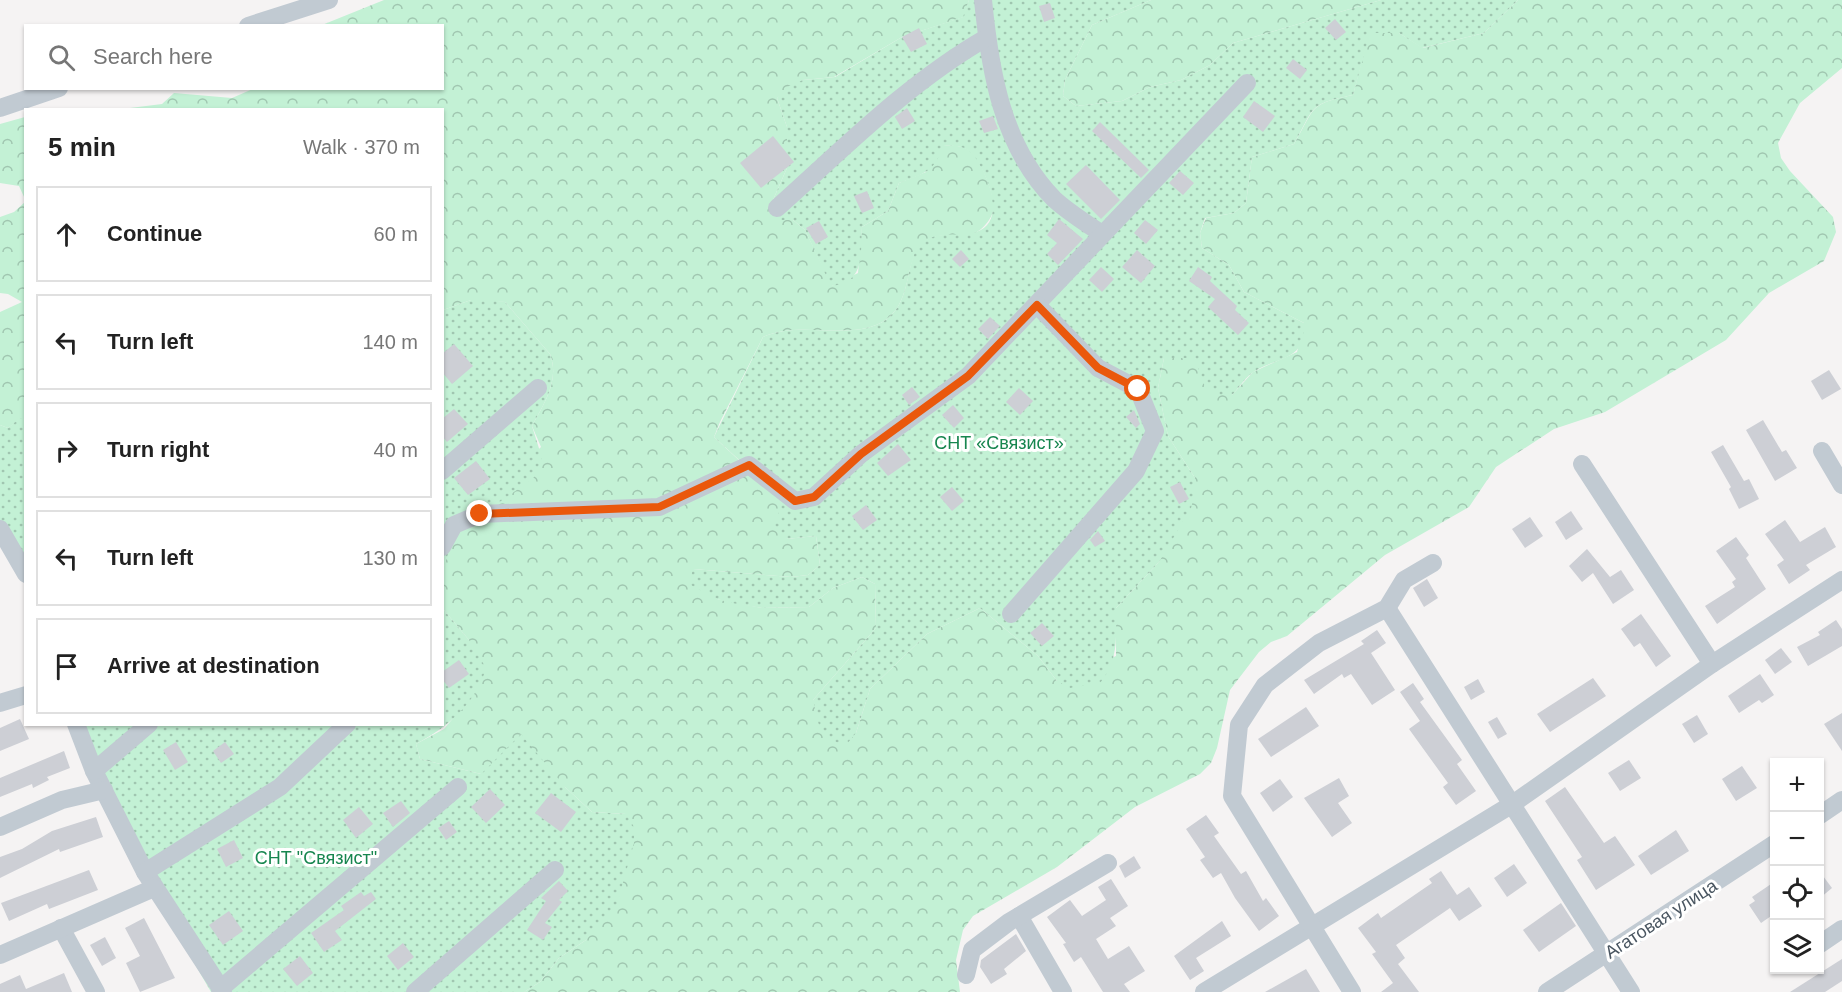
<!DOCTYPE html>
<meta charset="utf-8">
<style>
body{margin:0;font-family:Arial,sans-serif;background:#f6f6f6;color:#222}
.controls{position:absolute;right:18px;bottom:18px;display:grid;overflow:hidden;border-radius:0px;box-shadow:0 2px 4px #0004}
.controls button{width:54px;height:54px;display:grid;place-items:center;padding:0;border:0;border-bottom:2px solid #e0e0e0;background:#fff;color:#222;font:30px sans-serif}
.stop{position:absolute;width:18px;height:18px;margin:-14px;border:4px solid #ea580c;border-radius:50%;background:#fff}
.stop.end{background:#ea580c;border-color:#fff;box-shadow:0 2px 6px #0008}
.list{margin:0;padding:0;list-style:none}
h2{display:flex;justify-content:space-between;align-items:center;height:78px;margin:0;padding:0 24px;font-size:26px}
h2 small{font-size:20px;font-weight:400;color:#767676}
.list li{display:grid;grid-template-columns:39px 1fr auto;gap:18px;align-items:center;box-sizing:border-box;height:96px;margin:0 12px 12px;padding:0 12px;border:2px solid #e0e0e0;border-radius:0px}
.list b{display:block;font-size:22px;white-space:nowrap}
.list em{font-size:20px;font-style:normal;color:#767676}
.icon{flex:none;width:33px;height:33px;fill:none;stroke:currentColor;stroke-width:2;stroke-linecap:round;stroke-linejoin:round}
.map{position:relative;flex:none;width:1842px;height:992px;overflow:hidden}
.search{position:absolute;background:#fff;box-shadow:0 2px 4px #0004;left:24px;top:24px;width:420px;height:66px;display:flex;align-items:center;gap:15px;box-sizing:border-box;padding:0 21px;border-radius:0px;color:#767676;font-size:22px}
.panel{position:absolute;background:#fff;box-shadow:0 2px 4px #0004;left:24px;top:108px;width:420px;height:618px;border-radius:0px}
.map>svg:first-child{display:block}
.forest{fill:url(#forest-crowns)}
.garden{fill:url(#garden-dots)}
.building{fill:#cdcfd5}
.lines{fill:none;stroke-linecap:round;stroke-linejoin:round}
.minor{stroke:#c1cad2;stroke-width:18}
.route{stroke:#ea580c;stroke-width:8}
.labels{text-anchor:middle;stroke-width:6;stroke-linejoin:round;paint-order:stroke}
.park-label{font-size:18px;fill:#17864f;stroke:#fff}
.street-label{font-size:18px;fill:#4a5661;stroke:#fff}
</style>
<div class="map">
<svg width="1842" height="992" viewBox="0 0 1842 992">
<defs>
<pattern id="forest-crowns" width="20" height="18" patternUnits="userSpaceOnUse" patternTransform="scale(1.5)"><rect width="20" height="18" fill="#c3f1d5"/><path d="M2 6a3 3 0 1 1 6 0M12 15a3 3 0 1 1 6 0" fill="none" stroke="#a0c6b0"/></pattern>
<pattern id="garden-dots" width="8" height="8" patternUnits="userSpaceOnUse" patternTransform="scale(1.5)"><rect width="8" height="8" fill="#c3f1d5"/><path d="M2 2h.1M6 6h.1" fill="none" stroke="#a0c6b0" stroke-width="1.8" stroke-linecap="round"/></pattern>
</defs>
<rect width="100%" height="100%" fill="#f5f3f3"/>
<!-- forest -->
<g class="forest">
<path d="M384 0H969L964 17 902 37 834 77 803 80 777 98 787 127V168L769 209 793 220 805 230 832 286 858 273 862 227 888 211 899 183 926 172 942 146C952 145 961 145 969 150 980 156 994 194 994 207 993 216 987 224 980 230 964 242 938 227 921 245 905 261 912 300 887 319 855 343 800 319 763 337L720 422 714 437 783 501 786 539 816 536 820 565 808 575 791 577 693 569 717 599 762 608 809 607 833 588 862 577 875 584 876 628 813 700 856 733 870 689 927 634 980 608 1038 656 1057 681 1116 656V608L1159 562 1195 478 1168 436 1158 388 1164 358H1195L1232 395 1253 372 1297 352 1304 323 1244 292 1229 265 1202 248 1200 233 1206 218 1234 213 1246 203 1252 157 1294 144C1316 107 1308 104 1353 95L1369 33H1399L1423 48 1484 33 1518 0H1842V68L1800 103 1778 143 1781 158 1790 171 1833 217 1836 232 1824 261 1769 293 1726 340 1605 412 1554 429 1496 467 1469 507 1385 555 1287 636 1271 642 1259 652 1230 690 1217 748 1211 763 1200 774 1135 807 1057 867 973 916 963 930 956 960 960 992H524L540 982 559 958 586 940 626 814 592 812 565 787 481 774 420 759 416 744 444 729 454 717 469 640 443 609C443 597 441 584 443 572 449 524 508 480 541 447L532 426C544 403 560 381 550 354L505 302 471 300 443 310 442 110H114L162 104 174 93 232 98 255 88H442V26L322 25Z"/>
<path d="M1151 0H1381L1233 43 1210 65 1181 80 1150 87 1122 101 1076 106 1063 96 1065 80 1092 25Z"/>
<path d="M25 117H26L25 199 19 186 0 183V124Z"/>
<path d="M25 202V420L20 419 8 428 0 425V312L22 302 8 294 0 293V217L14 212Z"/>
</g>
<!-- garden -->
<g class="garden">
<path d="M969 0H1151L1092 25 1065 80 1063 96 1076 106 1122 101 1150 87 1181 80 1210 65 1233 43 1381 0H1518L1484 33 1422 48 1399 33H1370L1353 95C1308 104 1315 107 1294 144L1252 157 1246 203 1234 213 1205 218 1200 233 1202 248 1229 265 1244 292 1304 323C1306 360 1281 356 1255 371 1246 376 1239 388 1232 395 1202 397 1203 382 1195 358H1164L1158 388 1168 436 1195 478V493L1191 508 1159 562 1116 608C1116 637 1119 660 1100 683L1070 688 1057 681 1038 656 980 608 927 634 870 689 856 733 846 745C818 739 819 725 813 700L876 628 875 584 862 577 833 588 809 607 762 608 732 603 717 599 689 584 693 569 791 577 808 575 820 565 816 536 786 539 773 529 783 500 714 437 763 337C800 319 855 343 887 319 912 300 905 261 920 245 936 229 957 238 976 232 1007 222 988 178 977 160 969 146 958 145 943 146 935 172 923 174 899 183L888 211 862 227C860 255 866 282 831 286L805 230 793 220H779L769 209 787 168V127L777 98 787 87 803 80 835 77 902 37 963 17Z"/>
<path d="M482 299 505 302 550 354C560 381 544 403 532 426L542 458 533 479 460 529 450 547 443 571V310L471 300Z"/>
<path d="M20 418 26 420 25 577 0 535V425L8 428Z"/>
<path d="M443 609 469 640 486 668C476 703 448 727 416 744L420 759 481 774 521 734 565 787 592 812 626 814 634 827V843L617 904 586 940 559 958 540 982 524 992H211L163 909 75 725 442 724Z"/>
</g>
<!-- building -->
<g class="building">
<path d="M1050 3 1055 18 1044 22 1039 6Z"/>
<path d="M1335 19 1346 32 1336 40 1325 28Z"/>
<path d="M919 28 927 44 911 52 902 37Z"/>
<path d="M1293 59 1307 70 1300 79 1286 68Z"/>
<path d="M1254 101 1275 116 1263 132 1243 117Z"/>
<path d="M907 108 915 121 902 129 895 117Z"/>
<path d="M993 116 998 129 984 133 979 121Z"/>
<path d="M1100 122 1149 170 1141 178 1092 131Z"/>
<path d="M773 136 794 162 761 188 740 163Z"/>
<path d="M1086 165 1120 200 1101 219 1066 184Z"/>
<path d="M1180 171 1194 183 1183 195 1169 183Z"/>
<path d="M867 191 874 208 862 213 854 196Z"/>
<path d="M1059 219 1083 239 1058 265 1047 254 1057 243 1047 235Z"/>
<path d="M1145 220 1158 230 1146 244 1134 233Z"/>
<path d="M819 221 828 237 816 244 806 228Z"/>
<path d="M961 250 969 259 960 267 952 259Z"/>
<path d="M1137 250 1155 266 1141 283 1122 267Z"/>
<path d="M1101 267 1114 279 1102 292 1089 280Z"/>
<path d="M1198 267 1212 277 1210 281 1237 306 1235 310 1249 323 1238 335 1208 307 1215 299 1189 281Z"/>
<path d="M990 317 1000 326 988 339 978 329Z"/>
<path d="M454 344 473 366 452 384 442 372V354Z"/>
<path d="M1829 370 1841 389 1822 400 1811 381Z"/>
<path d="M912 387 920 397 909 405 902 395Z"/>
<path d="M1019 388 1033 401 1020 415 1006 402Z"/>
<path d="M953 405 964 418 954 428 942 415Z"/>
<path d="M454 409 468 424 447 442 442 436V419Z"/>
<path d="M1134 410 1140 424 1136 428 1126 417Z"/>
<path d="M1763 420 1782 452 1786 450 1797 468 1775 481 1746 430Z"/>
<path d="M898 444 911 460 888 476 877 463Z"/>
<path d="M1723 445 1744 481 1749 479 1759 499 1739 509 1729 489 1731 487 1711 452Z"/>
<path d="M476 461 490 479 468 495 454 478Z"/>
<path d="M1180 482 1189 499 1179 504 1170 487Z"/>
<path d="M952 487 964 501 952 511 940 497Z"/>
<path d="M866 505 877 520 863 530 852 516Z"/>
<path d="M1571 511 1583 529 1566 540 1555 522Z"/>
<path d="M1530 517 1543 536 1525 548 1512 529Z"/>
<path d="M1785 520 1800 542 1825 527 1836 547 1806 565 1810 570 1789 584 1777 565 1784 560 1765 534Z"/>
<path d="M1098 531 1105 541 1095 547 1090 540Z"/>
<path d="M1736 537 1749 555 1746 558 1766 589 1717 624 1705 606 1735 587 1732 582 1736 579 1716 551Z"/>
<path d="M1587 549 1610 577 1621 570 1634 590 1613 604 1593 573 1582 582 1569 566Z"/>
<path d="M1427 579 1438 598 1424 607 1413 588Z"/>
<path d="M1641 614 1671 656 1656 667 1640 643 1634 647 1621 629Z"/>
<path d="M1836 620 1842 629V646L1808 666 1797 647 1820 635 1818 632Z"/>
<path d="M1042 623 1054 636 1042 646 1030 633Z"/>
<path d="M1377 630 1386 643 1371 653 1395 690 1372 705 1351 674 1344 678 1342 674 1314 694 1304 680 1364 644 1361 641Z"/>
<path d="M1781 648 1792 662 1775 674 1765 660Z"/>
<path d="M459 660 469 674 449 688 442 679V672Z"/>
<path d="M1760 674 1774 695 1762 703 1759 700 1739 713 1728 696Z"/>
<path d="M1593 678 1606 696 1550 732 1537 714Z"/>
<path d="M1478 679 1485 692 1471 700 1464 687Z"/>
<path d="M1413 683 1424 699 1420 702 1462 760 1457 764 1476 791 1456 805 1443 787 1448 783 1409 729 1420 721 1400 692Z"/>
<path d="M1306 707 1319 726 1271 757 1258 739Z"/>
<path d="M1842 713V751L1824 724Z"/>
<path d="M1697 715 1708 734 1694 743 1682 724Z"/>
<path d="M1497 717 1507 734 1498 739 1488 722Z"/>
<path d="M20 719 29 739 0 751V728Z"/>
<path d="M176 742 188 762 175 770 163 750Z"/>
<path d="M225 742 234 754 221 763 213 751Z"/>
<path d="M64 751 70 768 47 777 49 780 33 788 32 784 0 797V778Z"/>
<path d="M1629 760 1641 778 1620 791 1608 773Z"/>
<path d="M1742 766 1757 788 1736 801 1722 779Z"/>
<path d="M1339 778 1349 796 1338 803 1352 823 1332 837 1304 798Z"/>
<path d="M1280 779 1293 797 1273 812 1260 793Z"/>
<path d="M1565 787 1604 843 1615 836 1635 865 1596 890 1577 860 1582 857 1545 801Z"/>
<path d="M490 789 505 805 486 823 471 807Z"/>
<path d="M551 793 576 812 561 832 535 813Z"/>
<path d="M401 801 410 813 393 827 383 813Z"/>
<path d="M359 807 373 824 356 838 343 820Z"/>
<path d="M1206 815 1219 833 1214 836 1241 874 1246 871 1263 901 1266 898 1279 916 1259 931 1235 898 1221 873 1213 878 1200 860 1205 857 1186 829Z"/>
<path d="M96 817 103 837 60 852 59 849 0 878V857L22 849 52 831Z"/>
<path d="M449 821 457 832 446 840 438 828Z"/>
<path d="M1676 830 1689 851 1651 875 1638 856Z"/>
<path d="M234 840 243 858 226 867 217 849Z"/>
<path d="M1134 856 1141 868 1125 878 1119 866Z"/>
<path d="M1514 864 1527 883 1507 897 1494 878Z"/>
<path d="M89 870 98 890 49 909 47 904 9 921 1 903Z"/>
<path d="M1441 871 1457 895 1469 887 1482 906 1459 921 1450 908 1396 945 1405 958 1398 964 1419 992H1381L1393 983 1372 954 1376 952 1358 928 1378 913 1381 918 1432 883 1429 879Z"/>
<path d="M1820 872 1832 888 1820 898Z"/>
<path d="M1111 879 1128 906 1110 918 1116 926 1096 939 1108 959 1129 946 1145 971 1124 984 1130 992H1103L1081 957 1074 962 1063 944 1066 943 1047 917 1070 900 1082 916 1106 900 1098 887Z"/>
<path d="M559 881 568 891 559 900 562 902 545 923 552 927 543 940 527 930 546 901 541 898Z"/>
<path d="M1774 882V914L1761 923 1749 905 1755 901 1752 897Z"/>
<path d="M361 892 364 896 371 892 376 899 335 931 342 940 324 952 311 933 344 910 341 906Z"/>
<path d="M1561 903 1576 926 1539 952 1523 930Z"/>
<path d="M229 911 243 931 223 945 209 925Z"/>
<path d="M144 918 175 978 140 992 126 963 140 956 125 928Z"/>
<path d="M1222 921 1231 936 1196 958 1204 971 1190 980 1174 956Z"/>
<path d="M1016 934 1026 951 1004 969 1007 974 991 984 980 967 981 960Z"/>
<path d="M105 937 116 958 102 966 90 945Z"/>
<path d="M403 943 414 957 398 970 387 956Z"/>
<path d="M300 956 313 973 297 986 283 969Z"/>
<path d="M1842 959V981L1825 992H1790Z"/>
<path d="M1306 969 1320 992H1265Z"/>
<path d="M64 973 72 992H0V984L20 975 26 989Z"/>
</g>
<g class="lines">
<!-- minor -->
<g class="minor">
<path d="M983 0C990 71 1002 146 1054 199 1068 212 1086 223 1102 234"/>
<path d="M248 26 329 0"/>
<path d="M0 108 59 88"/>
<path d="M777 208C844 148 908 83 986 38"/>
<path d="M1822 451 1842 485"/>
<path d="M1582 464 1712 664"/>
<path d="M442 471 538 388"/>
<path d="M0 529 26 574"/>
<path d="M442 547 454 525 480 514 659 507 749 465 795 501 814 497 861 454 968 376 1247 83"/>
<path d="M1387 608 1631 992"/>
<path d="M1011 614 1136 471 1155 431 1138 389 1098 368 1037 305"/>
<path d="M0 703 26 695"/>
<path d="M76 724 94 771 145 872 223 992"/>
<path d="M94 771 149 724"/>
<path d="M1820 815 1842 800"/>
<path d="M0 827 62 800 104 790"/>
<path d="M145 872 280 787 347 724"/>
<path d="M1019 916 1063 992"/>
<path d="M61 928 96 992"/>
<path d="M1820 944 1842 929"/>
<path d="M0 955 154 888"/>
<path d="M966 975 972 950 1009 922 1108 863"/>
<path d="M220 989 458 787"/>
<path d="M415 992 555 870"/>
<path d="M1204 992 1511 805 1712 664 1842 580"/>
<path d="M1352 992 1232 796 1239 725 1265 685 1319 643 1387 608 1404 580 1433 563"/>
<path d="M1547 992 1774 844"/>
</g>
</g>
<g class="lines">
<!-- route -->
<path class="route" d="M480 514 659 507 749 465 795 501 814 497 861 454 968 376 1037 305 1098 368 1138 389"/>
</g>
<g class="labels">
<!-- park labels -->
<g class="park-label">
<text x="999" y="449">СНТ «Связист»</text>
<text x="316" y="864">СНТ "Связист"</text>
</g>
<!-- street labels -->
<g class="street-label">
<text transform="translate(1661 919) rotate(-33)" y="6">Агатовая улица</text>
</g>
</g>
</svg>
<div class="controls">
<button>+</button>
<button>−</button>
<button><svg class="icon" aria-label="locate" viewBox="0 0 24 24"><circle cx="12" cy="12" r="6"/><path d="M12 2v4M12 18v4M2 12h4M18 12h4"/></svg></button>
<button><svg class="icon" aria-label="layers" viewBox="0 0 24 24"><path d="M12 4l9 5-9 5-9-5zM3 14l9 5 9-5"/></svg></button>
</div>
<div class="stop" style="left:1138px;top:389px"></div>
<div class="stop end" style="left:480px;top:514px"></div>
<div class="search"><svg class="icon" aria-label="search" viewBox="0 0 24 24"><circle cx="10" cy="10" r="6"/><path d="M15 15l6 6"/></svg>Search here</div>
<section class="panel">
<h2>5 min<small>Walk · 370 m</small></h2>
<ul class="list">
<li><svg class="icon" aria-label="ahead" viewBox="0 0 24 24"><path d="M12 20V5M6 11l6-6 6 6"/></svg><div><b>Continue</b></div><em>60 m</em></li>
<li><svg class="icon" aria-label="left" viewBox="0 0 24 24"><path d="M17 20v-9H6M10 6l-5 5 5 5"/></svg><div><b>Turn left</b></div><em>140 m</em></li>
<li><svg class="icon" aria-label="right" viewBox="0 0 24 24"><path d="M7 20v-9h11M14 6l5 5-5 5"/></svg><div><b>Turn right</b></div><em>40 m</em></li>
<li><svg class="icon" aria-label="left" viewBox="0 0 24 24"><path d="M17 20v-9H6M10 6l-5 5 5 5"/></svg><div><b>Turn left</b></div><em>130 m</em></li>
<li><svg class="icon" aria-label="arrive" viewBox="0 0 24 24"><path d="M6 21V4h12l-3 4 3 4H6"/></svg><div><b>Arrive at destination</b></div></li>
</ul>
</section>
</div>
